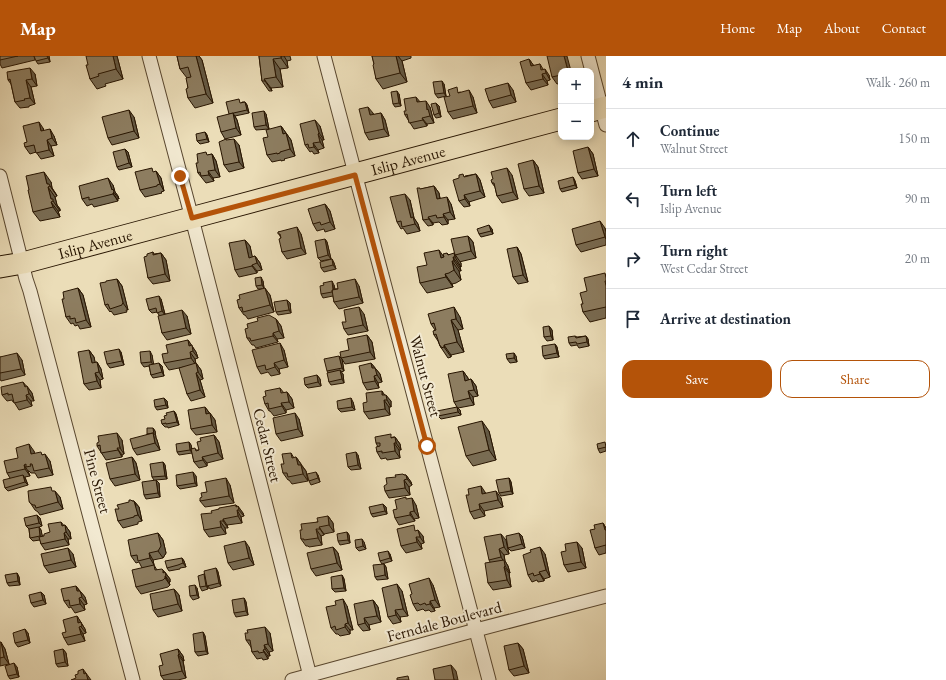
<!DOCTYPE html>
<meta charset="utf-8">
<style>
body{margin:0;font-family:"EB Garamond",serif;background:#f2f2f3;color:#1f2937}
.controls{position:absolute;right:12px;top:12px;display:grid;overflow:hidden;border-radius:8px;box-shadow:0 2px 10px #0003}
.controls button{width:36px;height:36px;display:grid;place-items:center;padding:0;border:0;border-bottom:1px solid #e0e1e3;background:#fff;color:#1f2937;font:20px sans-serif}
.stop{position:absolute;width:12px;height:12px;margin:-9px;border:3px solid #b45309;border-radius:50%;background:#fff}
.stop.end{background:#b45309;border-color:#fff;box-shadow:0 1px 4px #0008}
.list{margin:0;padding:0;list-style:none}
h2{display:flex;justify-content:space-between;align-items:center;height:52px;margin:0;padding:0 16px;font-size:17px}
h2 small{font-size:13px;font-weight:400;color:#747a83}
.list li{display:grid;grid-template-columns:26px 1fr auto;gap:12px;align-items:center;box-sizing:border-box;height:60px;padding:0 16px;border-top:1px solid #e0e1e3}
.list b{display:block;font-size:15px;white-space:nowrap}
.list p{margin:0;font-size:13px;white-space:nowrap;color:#747a83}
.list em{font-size:13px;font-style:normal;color:#747a83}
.actions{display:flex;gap:8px;padding:12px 16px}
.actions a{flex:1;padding:9px 0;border:1px solid #b45309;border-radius:12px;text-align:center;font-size:14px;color:#b45309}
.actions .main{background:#b45309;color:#fff}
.icon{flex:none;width:22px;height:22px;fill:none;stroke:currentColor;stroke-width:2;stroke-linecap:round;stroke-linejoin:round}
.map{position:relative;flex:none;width:606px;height:624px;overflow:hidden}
header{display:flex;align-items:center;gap:24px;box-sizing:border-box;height:56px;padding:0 20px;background:#b45309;color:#fff}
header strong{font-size:19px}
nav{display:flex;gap:22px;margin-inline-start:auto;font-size:14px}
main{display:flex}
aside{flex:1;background:#fff}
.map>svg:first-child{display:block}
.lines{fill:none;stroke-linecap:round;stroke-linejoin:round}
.minor-casing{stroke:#59472f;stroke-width:15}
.primary-casing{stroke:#281501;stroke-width:23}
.minor{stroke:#f2e9d1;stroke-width:13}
.primary{stroke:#ebddb8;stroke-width:21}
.wall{fill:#796c53;stroke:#281501}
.shaded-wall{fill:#635843;stroke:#281501}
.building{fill:#8d7d60;stroke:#281501}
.route{stroke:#b45309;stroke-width:5}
.labels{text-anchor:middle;stroke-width:4;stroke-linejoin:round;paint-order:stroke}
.street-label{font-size:16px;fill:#281501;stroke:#f2e9d1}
</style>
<header>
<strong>Map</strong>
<nav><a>Home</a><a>Map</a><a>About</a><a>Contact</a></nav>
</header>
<main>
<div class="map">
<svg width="606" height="624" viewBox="0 0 606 624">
<rect width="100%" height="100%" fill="#ebddb8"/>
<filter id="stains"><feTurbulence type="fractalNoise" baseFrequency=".005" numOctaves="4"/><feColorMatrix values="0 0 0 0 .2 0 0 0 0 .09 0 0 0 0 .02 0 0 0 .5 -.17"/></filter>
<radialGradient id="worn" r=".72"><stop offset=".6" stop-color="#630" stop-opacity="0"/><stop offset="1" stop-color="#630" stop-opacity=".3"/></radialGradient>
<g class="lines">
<!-- minor casing -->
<g class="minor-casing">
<g id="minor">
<path d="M149 0 189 151 311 624"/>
<path d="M324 0 489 624"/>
<path d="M588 0 606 69"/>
<path d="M0 120 26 223 30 235 133 624"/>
<path d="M292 624 476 574 606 540"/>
</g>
</g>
<!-- primary casing -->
<g class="primary-casing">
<g id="primary">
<path d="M591 55 606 51"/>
<path id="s1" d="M0 211 23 207 191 162 561 63"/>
</g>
</g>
<!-- minor -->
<use href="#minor" class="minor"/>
<!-- primary -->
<use href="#primary" class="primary"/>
</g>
<!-- wall -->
<g class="wall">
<path d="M0 0H34L35 4 2 12 0 8Z"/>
<path d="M49 0 50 6 38 8 36 5Z"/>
<path d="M117 0 123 23 105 28 106 30 97 33 90 23 88 9Z"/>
<path d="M177 0H199L202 4 213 47 195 52 188 42V32L187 22 180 13Z"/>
<path d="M259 0H290L291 4 287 5 288 12 280 13 283 31 271 32 272 35H269L262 25Z"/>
<path d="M372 0H411V2L402 5 407 26 383 33 376 23 374 8Z"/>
<path d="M529 3 534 10 540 8 543 13 549 19 550 24 547 25 548 29 531 34 526 27Z"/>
<path d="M561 15V27L557 28 552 21Z"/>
<path d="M35 18 37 30 31 31 35 48 29 50V51L20 52 15 46 11 28 8 24Z"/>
<path d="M444 28 446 40 438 42 435 38Z"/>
<path d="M513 34 516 46 493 52 489 45Z"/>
<path d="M460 36 473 41 477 57 453 63 448 56 450 40Z"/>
<path d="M399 38 401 50 395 51 393 48Z"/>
<path d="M242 46H245L247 49 249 57 235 60 237 64 241 79 225 83 221 76 229 58Z"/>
<path d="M420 46 430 51 434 67 427 68V70L414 73 405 59 406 55Z"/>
<path d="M439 50 441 61 436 62 434 59Z"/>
<path d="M373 57V59L381 57 385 64 389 80 369 84 365 77Z"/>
<path d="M266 58 269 73 256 74 254 71Z"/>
<path d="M134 61 139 82 112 89 108 82Z"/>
<path d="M281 70 291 84 295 100 284 103 285 104 281 105V104L272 106 267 99 268 81Z"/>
<path d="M320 70 324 84H322L324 92 318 94 319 97 314 98 312 95 310 96 305 89Z"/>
<path d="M43 72 44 75 54 80 57 89 51 90 54 100 41 103 36 96 30 98 25 91 27 86Z"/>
<path d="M205 76 207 79 209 86 200 88 197 85Z"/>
<path d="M226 84 239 89 244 112 229 116 224 109Z"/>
<path d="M588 91 593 98 598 120 582 123 578 117Z"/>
<path d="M128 96 132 111 119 114 117 111Z"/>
<path d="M212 98 216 105 220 121 213 122 214 125 206 127 198 117V107L208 99Z"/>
<path d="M533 104 538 111 544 137 529 140 524 133Z"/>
<path d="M156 115 161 122 164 135 161 136 162 137 145 141 140 134 155 116Z"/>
<path d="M476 118 480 124 485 141 469 146 470 150 464 151 459 145 465 120Z"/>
<path d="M512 119 518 143 502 147 497 140 495 131 492 127Z"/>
<path d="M573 121 575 125 577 132 562 136 560 133Z"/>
<path d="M51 126 52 132 56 138 57 140 55 141 57 149 60 153V155H58L60 161 40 165 33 156Z"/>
<path d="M113 129 115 136 118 140 119 143H117L118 145 94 151 92 148 87 150 82 143Z"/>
<path d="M434 130 439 137 440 142 451 148 455 163 448 164V168L442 169 439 166 433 167V169L428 170 423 164 421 133Z"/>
<path d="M410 144 414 162 418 168 420 175 407 178 403 172 401 173 397 166Z"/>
<path d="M325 148 330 155 335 173 325 176 324 173 317 175 313 168Z"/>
<path d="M605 172 606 176V189L581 196 576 189Z"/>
<path d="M492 173 493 178 481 181 479 178Z"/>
<path d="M278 176 301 178 306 198 287 203 282 196 281 182Z"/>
<path d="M468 180 473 186 476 202 459 206 461 207V211H460L461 215H459L461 224 456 227 452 228 453 231 427 237 420 227 427 209 444 201 447 197 449 199H455Z"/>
<path d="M325 183 327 186 331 203 321 205 318 202Z"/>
<path d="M245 184 250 190 252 201 255 200 260 207 262 214 257 215V217L239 221 235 214Z"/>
<path d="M517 191 521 198 528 226 518 228 513 221Z"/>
<path d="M153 196 154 198 161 197 166 204 170 225 153 228 148 222 147 200Z"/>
<path d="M332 203 334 207 336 213 324 216 321 212Z"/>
<path d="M606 218V262L590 266 583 256V248L587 235Z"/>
<path d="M117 223 122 230 128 254H126L127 256 114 259 111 255 110 256 105 249Z"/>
<path d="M263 225 264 232 270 239 274 256 248 263 245 259H244L239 252 240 243 262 233H258L256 230Z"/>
<path d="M334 229 335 233 359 230 363 247 339 253 334 246 333 240 323 242 321 238Z"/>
<path d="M78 232 83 239 91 271 80 273 78 269 75 270 73 267 71 268 66 261 64 243Z"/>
<path d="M161 243 165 258 187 260 191 278 167 284 162 277 159 259 157 256 152 257 149 254Z"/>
<path d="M290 247 291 257 278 259 276 256Z"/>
<path d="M364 258 368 275 348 279 344 273 346 266Z"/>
<path d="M460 261 463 273 458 274 464 296 451 299V301L448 302 440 290 438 285 434 279 435 274 431 268Z"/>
<path d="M276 263 281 270 284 282 277 283 278 286 256 292 254 289H252L247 282 248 272 258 265Z"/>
<path d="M549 270 552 274 553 284 547 285 544 281Z"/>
<path d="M367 279 372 286 375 303 345 308 342 303 344 315 341 316 343 318 344 327 331 329 329 326 328 317 327 315 349 294Z"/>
<path d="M575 280 577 281 586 280 588 283 589 290 579 292 577 289 571 290 569 287Z"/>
<path d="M188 284 196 296 198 302 195 303 196 308V307L201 314 203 323 200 324 205 341 191 345 187 338 184 311 169 314 164 307 168 297Z"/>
<path d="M555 288 557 291 559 301 545 303 543 300Z"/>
<path d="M89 294 94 301 95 307 97 306 101 313 103 323 100 324 101 332 89 334 84 328Z"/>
<path d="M284 294 288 311 279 313 280 318 271 320 268 316 261 318 257 311Z"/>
<path d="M121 296 124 309 110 312 107 308Z"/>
<path d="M152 299 153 308 162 310 164 320 153 322 151 319 149 310 144 311 141 307Z"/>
<path d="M516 300 517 306 510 307 507 303Z"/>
<path d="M0 301 22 304 25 319 1 325 0 323Z"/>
<path d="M371 307 380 318 382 326 378 327 379 332 367 334 363 327Z"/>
<path d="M463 315 468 322V324L471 323 476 330 478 340 473 341 474 349 458 352 460 354 461 359 441 363 438 360 457 351 454 346Z"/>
<path d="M317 319 320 323 321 330 308 332 305 329Z"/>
<path d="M27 330 32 337 34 345H31L32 350 19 354 14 346H13L12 344 7 345 2 339Z"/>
<path d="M280 332 284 337 287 336 292 343 294 352 286 354V357L274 360 270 355H269L265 348 266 340Z"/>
<path d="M385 339 391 345V351H389L390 359 369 363 364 356 367 346Z"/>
<path d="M167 345 168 352 157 354 155 351Z"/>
<path d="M353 346 355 354 341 356 338 353Z"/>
<path d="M205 351 215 364 217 376 196 379 191 373Z"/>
<path d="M174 355 176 358 179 369 168 372V371H165L162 368 165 363Z"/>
<path d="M299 363 303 380 281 385 276 378Z"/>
<path d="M153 372 155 375 156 382 157 384 160 394 137 399 133 393 147 378Z"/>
<path d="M489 375 496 404 473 410 466 400Z"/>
<path d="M214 379 219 386 223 403 207 407V410L199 412 194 406 192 397 179 399 177 396 189 386 191 389 192 393 197 394H199L201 385Z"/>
<path d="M393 381H395L400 388 401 394H399L400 402 387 404 386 402 381 403 377 396 378 391 376 387Z"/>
<path d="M122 384 124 398 122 399V401L106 404 97 390Z"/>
<path d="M606 388V395L600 397 598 393Z"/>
<path d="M34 395V398L43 399 50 405 53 419 38 422 35 417H31L29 415H28L30 420 25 421 28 429 8 435 5 432 10 422 7 417 18 402Z"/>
<path d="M291 397 294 402 296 401 306 415 308 425 292 428 289 424H288L283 417 284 408Z"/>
<path d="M358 399 361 413 351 414 348 411Z"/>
<path d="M132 401 136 407 140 424 115 430 110 423Z"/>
<path d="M163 406 165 409 167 423 156 424 159 427 160 441 146 443 144 439 154 424 152 421Z"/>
<path d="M318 419 320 426 311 429 309 425Z"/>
<path d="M404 419H406L411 426 412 429 409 431 410 439 389 442 385 435Z"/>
<path d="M196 420 197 430 180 433 177 430Z"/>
<path d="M509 422 511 426 513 438 501 440 499 437Z"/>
<path d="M230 429 234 447 205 451 200 445 202 441Z"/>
<path d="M54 435 60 441 63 453 40 459 38 456 35 454 29 445Z"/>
<path d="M485 436V437L501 442 503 451 484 455 485 460 474 463 470 456Z"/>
<path d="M407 443 416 449 419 462 414 463 415 465 399 469 395 462 397 453Z"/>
<path d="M132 445H134L139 451 142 465 138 466V468L123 472 118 465 119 453Z"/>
<path d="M236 449 243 457 244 460 241 461 242 467 227 469 228 472H225L226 478 209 481 204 474 212 457 219 453Z"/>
<path d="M386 451 387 458 373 461 371 458Z"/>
<path d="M328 460 333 467 334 476 324 478V479L321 480 322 489 309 491 308 490H306L301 483 302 474Z"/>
<path d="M40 462 42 470 39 471 41 474 42 480H44L65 469 70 476 71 483H68L69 489 45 494 41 488 40 484 33 485 30 482 29 473 26 470Z"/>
<path d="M603 467 606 472V497L599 499 595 492V473Z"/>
<path d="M417 474 423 480 424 487 421 488 422 493 406 497 401 490Z"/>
<path d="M347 476 349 479 350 487 340 489 338 485Z"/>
<path d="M158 477 163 484 166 497 163 502 153 504 154 509 157 514 165 516 170 523V526L169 527 170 529 168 531 141 538 136 531 142 512 139 506 136 507 131 500Z"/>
<path d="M522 480 525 492 511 495 508 492Z"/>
<path d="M506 484 509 498 504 499 505 505 508 510 510 517H509L511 531 493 534 488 527 490 506 489 504Z"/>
<path d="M364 486 366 493 359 495 356 492Z"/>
<path d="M249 491 254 509 233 514 228 507Z"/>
<path d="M333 491 338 497 342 514 316 520 311 513Z"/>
<path d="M582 492 586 512 568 516 564 509 566 495Z"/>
<path d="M73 498 76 511 49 517 44 510Z"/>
<path d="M390 498 392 505 382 508 380 505Z"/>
<path d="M545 498 550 521 544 523V525L538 526 537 524 532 526 528 519Z"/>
<path d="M182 502 184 505 186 511 180 512V513L169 515 167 512Z"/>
<path d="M384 508 386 511 388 523 377 524 375 521Z"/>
<path d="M216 512 218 516 221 530 210 533 208 530V533L202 535 200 531 205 520Z"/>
<path d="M17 517 19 521 20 529 9 530 7 527Z"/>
<path d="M342 519 344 523 346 535 335 536 332 533Z"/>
<path d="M433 529 440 551 434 552 435 555 431 556 429 554 425 555 423 553 417 555 413 548Z"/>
<path d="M76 530 85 541 87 548 84 549 85 554 75 557 71 551 69 552 64 545Z"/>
<path d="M197 532 199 542 193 544 190 540Z"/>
<path d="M174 533 179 539 182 555 158 561 153 554Z"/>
<path d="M402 535 408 560 400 561 401 566 393 568 388 561Z"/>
<path d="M41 536 44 539 46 548 34 551 31 547Z"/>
<path d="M244 542 246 546 248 559 236 561 234 557Z"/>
<path d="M373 544 378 551 381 566 369 569 370 574 363 575 358 569Z"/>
<path d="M347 550 353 574H350V578L340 580 338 578H336L331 572Z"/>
<path d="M77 560 85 573 86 577 83 578 85 585 68 589 64 582 66 576Z"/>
<path d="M203 576 205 580 208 598 198 600 195 596Z"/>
<path d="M28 577 30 587 18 591 15 587Z"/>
<path d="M270 577 273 595 269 596 270 600H268V603L263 604 262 602 257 603 252 596 251 591 246 584Z"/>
<path d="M0 586 5 593 9 608 0 610Z"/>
<path d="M518 587 523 593 529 617 514 620 509 614Z"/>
<path d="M63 593 66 597 68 610 58 611 56 608Z"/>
<path d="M178 593 183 600 184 605H183L186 622 178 624H164L161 620 163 609Z"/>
<path d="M17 611 19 621 10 623 8 620Z"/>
</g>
<!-- shaded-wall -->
<g class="shaded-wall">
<path d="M47 0H49L50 6Z"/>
<path d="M113 0H117L123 23 116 13Z"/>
<path d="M196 0H199L202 4 213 47 206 38Z"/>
<path d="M281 0H284L287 5 288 12 281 2Z"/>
<path d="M396 0H398L402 5 407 26 400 17Z"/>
<path d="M564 0H567L571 15H568Z"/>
<path d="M273 3 280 13 283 31 276 21Z"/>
<path d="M529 3 534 10H531Z"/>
<path d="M30 12 35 18 37 30 32 23Z"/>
<path d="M545 13 549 19 550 24 546 17Z"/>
<path d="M542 18 547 25 548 29 543 23Z"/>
<path d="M264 23 271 32 272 35 265 25Z"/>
<path d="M26 24 31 31 35 48 30 42Z"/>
<path d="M442 25 444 28 446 40 444 37Z"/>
<path d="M508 27 513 34 516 46 511 39Z"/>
<path d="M469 34 473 41 477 57 473 50Z"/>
<path d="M397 35 399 38 401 50 399 47Z"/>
<path d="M416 41 421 47 417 46Z"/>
<path d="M426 45 430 51 434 67 430 60 427 54Z"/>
<path d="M245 46 247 49 249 57 247 54Z"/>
<path d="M436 47 439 50 441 61 439 57Z"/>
<path d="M368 51 373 57 375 66 370 59Z"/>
<path d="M129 54 134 61 139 82 134 75Z"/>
<path d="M264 55 266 58 269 73 266 69Z"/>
<path d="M233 57 237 64 241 79 236 72Z"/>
<path d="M381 57 385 64 389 80 384 73Z"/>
<path d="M422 62 427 68V70L423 64Z"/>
<path d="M315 64 320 70 324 84 319 77Z"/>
<path d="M39 66 43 72 46 82 41 75Z"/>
<path d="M281 70 286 77 283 78Z"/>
<path d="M50 73 54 80 57 89 52 82Z"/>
<path d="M205 76 207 79 209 86 207 83Z"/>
<path d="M286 77 291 84 295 100 290 93Z"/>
<path d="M318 78 322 84 324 92 320 86Z"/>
<path d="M234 83 239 89 244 112 239 106Z"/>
<path d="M47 84 51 90 54 100 49 94Z"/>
<path d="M313 87 318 94 319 97 314 91Z"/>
<path d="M588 91 593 98 598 120 594 113Z"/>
<path d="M125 93 128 96 132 111 129 107Z"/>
<path d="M212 98 216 105 220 121 215 114Z"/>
<path d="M533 104 538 111 544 137 539 130Z"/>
<path d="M507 112 512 119 518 143 513 136Z"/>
<path d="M156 115 161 122 164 135 160 128Z"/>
<path d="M208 115 213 122 214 125 209 119Z"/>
<path d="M44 116 51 126 52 132 56 138 57 140 50 130 47 128Z"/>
<path d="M476 118 480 124 485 141 480 135Z"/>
<path d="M573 121 575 125 577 132 575 129Z"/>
<path d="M108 122 113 129 115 136 118 140 119 143 112 134Z"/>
<path d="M434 130 439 137 441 150 437 143Z"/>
<path d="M48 131 55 141 57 149 60 153V155L53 145 51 143Z"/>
<path d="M113 137 117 143 118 145 113 138Z"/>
<path d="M405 138 410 144 414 162 418 168 420 175 411 162Z"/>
<path d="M464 139 469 146 470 150 465 143Z"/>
<path d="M447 141 451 148 455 163 450 156Z"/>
<path d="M51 146 58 155 60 161 53 151Z"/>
<path d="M325 148 330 155 335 173 330 166Z"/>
<path d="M443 158 448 164V168L444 161Z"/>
<path d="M428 161 433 167V169L429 163Z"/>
<path d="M600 165 605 172 606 176V183L605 181Z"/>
<path d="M489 169 492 173 493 178 491 175Z"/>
<path d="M297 171 301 178 306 198 301 192Z"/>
<path d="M468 180 473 186 476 202 471 195Z"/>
<path d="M325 183 327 186 331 203 328 199Z"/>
<path d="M245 184 250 190 254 208 249 202Z"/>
<path d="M517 191 521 198 528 226 523 219Z"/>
<path d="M439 194 446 204 441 202Z"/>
<path d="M161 197 166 204 170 225 165 218Z"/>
<path d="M454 197 461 207V211L455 201Z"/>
<path d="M255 200 260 207 262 214 257 207Z"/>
<path d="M453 201 460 211 461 215 454 205Z"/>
<path d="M332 203 334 207 336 213 333 209Z"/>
<path d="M452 205 459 215 461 224 454 214Z"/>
<path d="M252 209 257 215V217L252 210Z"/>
<path d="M445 218 452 228 453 231 446 221Z"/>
<path d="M261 221 263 225 264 232 262 229Z"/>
<path d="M117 223 122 230 128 254 123 247Z"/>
<path d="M355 223 359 230 363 247 359 241Z"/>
<path d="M332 225 334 229 336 240 334 236Z"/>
<path d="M78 232 83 239 91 271 86 264Z"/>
<path d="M265 232 270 239 274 256 270 249Z"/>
<path d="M159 240 161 243 165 259 162 255Z"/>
<path d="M287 244 290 247 291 257 289 254Z"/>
<path d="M359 251 364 258 368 275 363 269Z"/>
<path d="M454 251 460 261 463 273 456 263Z"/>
<path d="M182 254 187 260 191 278 186 272Z"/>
<path d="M276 263 281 270 284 282 279 275Z"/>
<path d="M451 264 458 274 464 296 457 286Z"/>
<path d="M549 270 552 274 553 284 551 280Z"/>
<path d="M273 277 277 283 278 286 273 280Z"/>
<path d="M367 279 372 286 375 303 370 296Z"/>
<path d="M586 280 588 283 589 290 587 286Z"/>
<path d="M188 284 196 296 198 302 189 290Z"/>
<path d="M280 287 284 294 288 311 284 304Z"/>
<path d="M555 288 557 291 559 301 557 297Z"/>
<path d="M444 289 451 299V301L444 291Z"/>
<path d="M119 293 121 296 124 309 122 305Z"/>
<path d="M89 294 94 301 97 314 92 307Z"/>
<path d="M150 295 152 299 154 310 151 306Z"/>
<path d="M190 296 195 303 196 309 191 302Z"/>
<path d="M17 297 22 304 25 319 21 313Z"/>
<path d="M514 297 516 300 517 306 514 302Z"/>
<path d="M339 300 342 303 344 315 342 312Z"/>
<path d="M97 306 101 313 103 323 99 316Z"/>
<path d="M159 307 162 310 164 320 162 316Z"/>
<path d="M196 307 201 314 203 323 198 316Z"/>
<path d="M274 307 279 313 280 318 275 311Z"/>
<path d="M371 307 380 318 382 326 372 312Z"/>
<path d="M340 314 343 318 344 327 342 323Z"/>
<path d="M463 315 468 322 470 331 465 325Z"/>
<path d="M95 317 100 324 101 332 97 325Z"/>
<path d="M196 317 200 324 205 341 200 334Z"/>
<path d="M317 319 320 323 321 330 318 326Z"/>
<path d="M374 320 378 327 379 332 375 325Z"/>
<path d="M471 323 476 330 478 340 474 334Z"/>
<path d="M23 326 32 337 34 345 25 331Z"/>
<path d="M382 335 386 341V339L391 345V351L387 344 382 339Z"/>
<path d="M468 335 473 341 474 349 470 342Z"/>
<path d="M287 336 292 343 294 352 289 346Z"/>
<path d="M26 339 31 345 32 350 27 344Z"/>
<path d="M164 342 167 345 168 352 166 349Z"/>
<path d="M351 342 353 346 355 354 352 351Z"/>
<path d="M384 344 389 351 390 359 385 353Z"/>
<path d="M281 347 286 354V357L282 350Z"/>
<path d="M205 351 210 358H206Z"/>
<path d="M457 351 460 354 461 359 458 356Z"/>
<path d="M174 355 176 358 179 369 177 366Z"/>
<path d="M210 357 215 364 217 376 212 369Z"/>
<path d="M295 357 299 363 303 380 298 373Z"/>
<path d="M482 365 489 375 496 404 489 394Z"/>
<path d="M153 372 155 375 156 382 157 384 160 394 155 387 153 377Z"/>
<path d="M117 377 122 384 124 398 120 392Z"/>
<path d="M214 379 219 386 223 403 218 397Z"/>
<path d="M395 381 400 388 401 394 396 387Z"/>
<path d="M189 386 191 389 192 397 190 394Z"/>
<path d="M394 387 399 394 400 402 395 395Z"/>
<path d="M29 388 34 395 36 405 31 398Z"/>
<path d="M117 392 122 399V401L118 394Z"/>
<path d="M356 396 358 399 361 413 358 409Z"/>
<path d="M45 398 50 405 53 419 49 412Z"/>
<path d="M132 401 136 407 140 424 135 418Z"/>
<path d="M202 401 207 407V410L203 404Z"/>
<path d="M296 401 301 408 303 416 298 409Z"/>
<path d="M163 406 165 409 167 423 165 420Z"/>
<path d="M24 409 28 415 30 420 25 413Z"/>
<path d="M301 409 306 415 308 425 303 418Z"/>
<path d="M193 416 196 420 197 430 195 427Z"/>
<path d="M316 416 318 419 320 426 318 422Z"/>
<path d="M23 419 25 422 28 429 25 426Z"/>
<path d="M406 419 411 426 412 429 407 423Z"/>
<path d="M226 422 230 429 234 447 229 440Z"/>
<path d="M509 422 511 426 513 438 511 435Z"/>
<path d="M156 424 159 427 160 441 158 437Z"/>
<path d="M404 424 409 431 410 439 405 432Z"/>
<path d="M481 430 485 436 487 445 482 438Z"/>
<path d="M55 435 60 441 63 453 58 446Z"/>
<path d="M496 435 501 442 503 451 498 444Z"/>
<path d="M412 442 416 449 419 462 414 455Z"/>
<path d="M131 444 136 450 134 445 139 451 142 465 138 459Z"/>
<path d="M383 448 386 451 387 458 385 455Z"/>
<path d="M479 448 484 455 485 460 480 453Z"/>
<path d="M236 449 239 453 238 450 243 457 244 460 236 451Z"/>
<path d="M237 454 241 461 242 467 238 460Z"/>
<path d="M410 456 414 463 415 465 410 459Z"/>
<path d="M37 459 40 462 42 470 39 467Z"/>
<path d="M328 460 333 467 334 476 329 469Z"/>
<path d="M223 463 227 469 228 472 223 465Z"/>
<path d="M220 465 225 472 226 478 221 471Z"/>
<path d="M61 466 66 472 65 469 70 476 71 483 62 470Z"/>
<path d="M603 467 606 472V476L605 474Z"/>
<path d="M39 471 41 474 43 483 40 480Z"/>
<path d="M319 471 324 478V479L320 473Z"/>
<path d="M316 473 321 480 322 489 318 482Z"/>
<path d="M418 474 423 480 424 487 420 481Z"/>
<path d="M347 476 349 479 350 487 348 484Z"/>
<path d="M64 477 68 483 69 489 65 483Z"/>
<path d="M158 477 163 484 166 497 163 502 158 495Z"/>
<path d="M519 477 522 480 525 492 522 488Z"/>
<path d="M501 478 506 484 509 498 504 491Z"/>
<path d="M416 481 421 488 422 493 417 486Z"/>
<path d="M362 483 364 486 366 493 363 490Z"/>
<path d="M245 485 249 491 254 509 249 502Z"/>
<path d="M577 486 582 492 586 512 581 506Z"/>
<path d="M333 491 338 497 342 514 337 507Z"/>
<path d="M540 491 545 498 550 521 546 514Z"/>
<path d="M68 492 73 498 76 511 71 504Z"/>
<path d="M499 493 504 499 505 505 508 510 510 517 505 510 504 506 501 501Z"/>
<path d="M388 495 390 498 392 505 390 502Z"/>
<path d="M149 497 153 504 154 509 150 502Z"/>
<path d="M182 502 184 505 186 511 183 507Z"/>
<path d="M384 508 386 511 388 523 385 519Z"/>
<path d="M504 511 509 517 511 531 507 524Z"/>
<path d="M216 512 218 516 221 530 219 527Z"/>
<path d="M163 514 170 523V526L163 517Z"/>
<path d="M539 516 544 523V525L540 518Z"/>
<path d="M17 517 19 521 20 529 18 525Z"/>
<path d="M204 518 206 522 208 533 206 530Z"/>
<path d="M342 519 344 523 346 535 344 532Z"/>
<path d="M165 520 169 527 170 529 165 522Z"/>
<path d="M429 522 433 529 440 551 435 544Z"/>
<path d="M397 528 402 535 408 560 403 553Z"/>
<path d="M195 529 197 532 199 542 197 539Z"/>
<path d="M76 530 81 537 80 535 85 541 87 548 77 535Z"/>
<path d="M174 533 179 539 182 555 178 548Z"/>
<path d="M41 536 44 539 46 548 43 544Z"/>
<path d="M79 542 84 549 85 554 80 548Z"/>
<path d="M244 542 246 546 248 559 246 555Z"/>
<path d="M343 543 347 550 353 574 348 567Z"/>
<path d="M373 544 378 551 381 566 377 560Z"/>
<path d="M430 545 434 552 435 555 430 548Z"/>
<path d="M395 554 400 561 401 566 396 559Z"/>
<path d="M77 560 85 573 86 577 78 567Z"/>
<path d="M364 562 369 569 370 574 365 567Z"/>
<path d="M345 568 350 574V578L345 571Z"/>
<path d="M79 571 83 578 85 585 81 578Z"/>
<path d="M265 571 270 577 273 595 268 588Z"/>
<path d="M25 573 28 577 30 587 28 584Z"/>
<path d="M203 576 205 580 208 598 206 595Z"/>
<path d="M1 586 5 593 9 608 4 601Z"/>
<path d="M518 587 523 593 529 617 524 610Z"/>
<path d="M264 589 269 596 270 600 265 593Z"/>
<path d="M63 593 66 597 68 610 65 606Z"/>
<path d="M178 593 183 600 184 605 179 598Z"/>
<path d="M263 594 268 600V603L264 596Z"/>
<path d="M178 599 183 605 186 622 182 615Z"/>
<path d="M14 607 17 611 19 621 17 618Z"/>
<path d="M451 609 456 615 458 624H454Z"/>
<path d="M83 613 91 624H88L84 618Z"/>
</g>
<!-- building -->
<g class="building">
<path d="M0 0H18L0 4Z"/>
<path d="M34 0H47L48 2 36 5Z"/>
<path d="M86 0H113L116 13 98 18 99 20 90 23 86 9H88Z"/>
<path d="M177 0H196L206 38 188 42 186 33 188 32 186 22 191 21 188 11 180 13Z"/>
<path d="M259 0H281V2L273 3 276 21 264 23 265 25H262Z"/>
<path d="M372 0H396L400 17 376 23 373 9 374 8Z"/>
<path d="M547 0H564L568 15H561V19L552 21Z"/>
<path d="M529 3 531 10 540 8 541 14 545 13 546 17 542 18 543 23 526 27 520 6Z"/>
<path d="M30 12 32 23 26 24 30 42 24 43 25 44 15 46 10 23 8 24 7 16Z"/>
<path d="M442 25 444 37 435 38 433 26Z"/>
<path d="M508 27 511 39 489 45 485 33Z"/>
<path d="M457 31 458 37 469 34 473 50 448 56 444 41 450 40 448 34Z"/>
<path d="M397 35 399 47 393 48 391 36Z"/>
<path d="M416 41 417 46 426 45 427 54 428 53 430 60 422 62 423 64 409 67 407 58 405 59 404 55H406L404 43Z"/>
<path d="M239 43 240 47 245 46 247 54 229 58 226 46Z"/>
<path d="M436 47 439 57 434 59 431 48Z"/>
<path d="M368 51 370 59 381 57 384 73 365 77 359 53Z"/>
<path d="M129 54 134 75 108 82 102 61Z"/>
<path d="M264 55 266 69 254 71 252 57Z"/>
<path d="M233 57 236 72 221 76 217 61Z"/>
<path d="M315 64 319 77 318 78 320 86 313 87 314 91 309 92 308 88 305 89 300 68Z"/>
<path d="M39 66 41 75 50 73 52 82 47 84 49 94 36 97 34 89 25 91 24 87 27 86 23 70Z"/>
<path d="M281 70 283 78 286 77 290 93 280 96V97L277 98V97L267 99 263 82 268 81 266 74Z"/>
<path d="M205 76 207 83 197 85 196 78Z"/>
<path d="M226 83V84L234 83 239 106 224 109 219 86Z"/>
<path d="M588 91 594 113 578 117 573 95Z"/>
<path d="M125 93 129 107 117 111 113 96Z"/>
<path d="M206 96 207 99 212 98 215 114 208 115 209 119 201 120 200 116 198 117 196 107H198L197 98Z"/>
<path d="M533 104 539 130 524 133 518 108Z"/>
<path d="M152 112 153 116 156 115 160 128 157 129V130L140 134 135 116Z"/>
<path d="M507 112 513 136 497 140 494 127H492L491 124 493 123 491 116Z"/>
<path d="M44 116 47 128H49L50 130 48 131 51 143H53V145L51 146 53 151 33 156 28 134H29L26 120Z"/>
<path d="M463 118 464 121 476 118 480 135 464 139 465 143 459 145 453 124 459 122V119Z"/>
<path d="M573 121 575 129 560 133 558 125Z"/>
<path d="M108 122 112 134 113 133 114 136 113 137V138L89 144V141L82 143 79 130Z"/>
<path d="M434 130 437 143 447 141 450 156 443 158 444 161 437 162 436 159 428 161 429 163 423 164 417 132H420V133Z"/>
<path d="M405 138 411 162 413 161 415 168 402 171 401 165 397 166 390 141Z"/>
<path d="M325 148 330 166 321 169 320 166 313 168 308 153Z"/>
<path d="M600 165 605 181 576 189 572 173Z"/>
<path d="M489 169 491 175 479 178 477 173Z"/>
<path d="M297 171 301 192 282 196 279 183 281 182 280 178H278V176Z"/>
<path d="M468 180 471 195 455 199 451 183Z"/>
<path d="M325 183 328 199 318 202 315 185Z"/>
<path d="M245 184 249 202 255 200 257 207 252 209V210L235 214 229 187Z"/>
<path d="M517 191 523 219 513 221 507 193Z"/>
<path d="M439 194 441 202 444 201 443 198 447 197 448 199 454 197 455 201H453L454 205H452L454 214 449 217 445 218 446 221 420 227 417 211 427 209 424 197Z"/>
<path d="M153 196V199L161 197 165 218 148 222 144 201 147 200V198Z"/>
<path d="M332 203 333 209 321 212 320 206Z"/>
<path d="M605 217 606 222V225H605L606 230V251L583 256 581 248H583L580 237 587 235 584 222Z"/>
<path d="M261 221 262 229 256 230 255 222Z"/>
<path d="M117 223 123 247 122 248V249L110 253 108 248 105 249 100 227 106 226V225Z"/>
<path d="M355 223 359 241 334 246 332 234 338 233 337 227Z"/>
<path d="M332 225 333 234H332V236L321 238 320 230 324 229 323 227Z"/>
<path d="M78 232 86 264 76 267 75 262 70 263V260L66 261 62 243H64L63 236Z"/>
<path d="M265 232 270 249 243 256 242 251 239 252 237 244 240 243 239 239Z"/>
<path d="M159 240 162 255 157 257 156 252 149 254 146 243Z"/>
<path d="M287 244 289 254 276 256 274 246Z"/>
<path d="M359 251 363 269 344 273 342 266H346L344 254Z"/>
<path d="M454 251 456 263 451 264 457 286 444 289V291L441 292V290H440L436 278 434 279 433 275 436 274 434 267 431 268 428 258Z"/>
<path d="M182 254 186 272 162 277 158 260Z"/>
<path d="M269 259 276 263 279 275 273 277V280L251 285 250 282H247L245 273 248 272 247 268 258 265 257 262Z"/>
<path d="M549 270 551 280 544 281 543 271Z"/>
<path d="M367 279 370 296 341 302 340 296 349 294 347 283Z"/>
<path d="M575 280 576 282 586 280 587 286 577 288 576 286 569 287 568 281Z"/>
<path d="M188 284 189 290 192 289 193 295 190 296 191 302 164 307 162 298 168 297 166 289Z"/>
<path d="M280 287 284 304 274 307 275 311 266 314 265 309 257 311 252 294Z"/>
<path d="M555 288 557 297 543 300 542 290Z"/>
<path d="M119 293 122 305 107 308 104 296Z"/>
<path d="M89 294 92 307 97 306 99 316 95 317 97 325 84 328 78 296Z"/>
<path d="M150 295 151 306 141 307 140 296Z"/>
<path d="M17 297 21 313 0 317V301Z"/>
<path d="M514 297V302L507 303 506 298Z"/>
<path d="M339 300 342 312 327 315 324 303Z"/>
<path d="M159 307 162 316 151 319 149 309Z"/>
<path d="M196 307 198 316 196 317 200 334 187 338 179 312Z"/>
<path d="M371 307 372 312H375L377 319 374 320 375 325 363 327 359 310Z"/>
<path d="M340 314 342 323 329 326 327 317Z"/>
<path d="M463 315 465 325 471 323 474 334 468 335 470 342 454 346 448 318Z"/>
<path d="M317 319 318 326 305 329 304 322Z"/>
<path d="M23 326 25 331 27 330 29 338 26 339 27 344 14 347 12 338 8 339V337L2 339 1 331Z"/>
<path d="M280 332 281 337 287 336 289 346 281 347 282 350 269 353 268 347 265 348 263 341 266 340 265 335Z"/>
<path d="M382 335V339H386L387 344H384L385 353 364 356 363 347 367 346 366 337Z"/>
<path d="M164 342 166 349 155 351 154 344Z"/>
<path d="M351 342 352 351 338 353 337 345Z"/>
<path d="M205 351 206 358 210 357 212 369 191 373 188 354Z"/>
<path d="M457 351 458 356 438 360 437 355Z"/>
<path d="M174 355 177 366 166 368V367L162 368 161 364 165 363 164 360 167 359 166 357Z"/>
<path d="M295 357 298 373 276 378 273 362Z"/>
<path d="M482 365 489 394 466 400 458 371Z"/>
<path d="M147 372H153L154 379 153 377 147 378Z"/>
<path d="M117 377 120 392H117L118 394 101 397 100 389 97 390V387L99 386 98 380Z"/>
<path d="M153 377 155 387 133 393 130 383Z"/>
<path d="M391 378V382L395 381 396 387H394L395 395 382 397V395L377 396 376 391 380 390V387H376L375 381Z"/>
<path d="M214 379 218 397 202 401 203 404 194 406 191 393 195 392 196 395 199 394 197 386 201 385 200 382Z"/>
<path d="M189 386 190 394 177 396 176 388Z"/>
<path d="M605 386 606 391 598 393 597 388Z"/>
<path d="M29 388 31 398 41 396 42 399 45 398 49 412 34 415 32 408H30L31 410 26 411V408L24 409 25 413 7 417 4 405 18 402 16 392Z"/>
<path d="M356 396 358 409 348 411 346 398Z"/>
<path d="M291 397 292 402 296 401 298 409H301L303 418 288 421 287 417H283L281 408H284L282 398Z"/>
<path d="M132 401 135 418 110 423 106 407Z"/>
<path d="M163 406 165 420 152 421 150 408Z"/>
<path d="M193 416 195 427 177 430 176 419Z"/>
<path d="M316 416 318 422 309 425 307 418Z"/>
<path d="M403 418 404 419H406L407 423 404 424 405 432 385 435 384 430 387 428 386 422 396 421 395 419Z"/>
<path d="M23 419 25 426 5 432 3 424Z"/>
<path d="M226 422 229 440 200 445V442L202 441 201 437 207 436 205 426Z"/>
<path d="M509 422 511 435 499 437 496 424Z"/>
<path d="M156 424 158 437 144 439 142 426Z"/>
<path d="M481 430 482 438 496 435 498 444 479 448 480 453 470 456 466 439H469L468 433Z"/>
<path d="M51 431 52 435H55L58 446 36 452 35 449H33L30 447 29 445 28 435Z"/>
<path d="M406 441V443L412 442 414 455 410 456V459L395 462 393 454 397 453 395 444Z"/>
<path d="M129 444H131L132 445H134L138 459 134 460V461L118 465 115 453H119L117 449 129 446Z"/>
<path d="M383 448 385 455 371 458 369 451Z"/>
<path d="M236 449V451L238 450 239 454H237L238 460 223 463V465H220L221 471 204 474 201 458 212 457 211 455 219 453V452Z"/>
<path d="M37 459 39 467 26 470 24 462Z"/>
<path d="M328 460 329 469 319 471 320 473H316L318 482 304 484V483H301L300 474H302L301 468 318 466 317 462Z"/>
<path d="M61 466 62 470 65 469 66 476 64 477 65 483 41 488 39 481 44 480V478L50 476 48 468Z"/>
<path d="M603 467 605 474H606V489L595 492 590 474 595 473 594 469Z"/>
<path d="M414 469 415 475 418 474 420 481H416L417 486 401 490 397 473Z"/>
<path d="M39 471 40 480 30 482 29 473Z"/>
<path d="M347 476 348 484 338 485 337 478Z"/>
<path d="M158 477 161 490 158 495 149 497 150 502 138 505 137 499 131 500 128 484Z"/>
<path d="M519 477 522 488 508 492 506 480Z"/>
<path d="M501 478 504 491 499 493 501 501 489 504 484 481Z"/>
<path d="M362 483 363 490 356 492 355 484Z"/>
<path d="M245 485 249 502 228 507 224 490Z"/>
<path d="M577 486 581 506 564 509 561 496 566 495 565 488Z"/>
<path d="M333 491 337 507 311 513 307 497Z"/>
<path d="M540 491 546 514 539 516 540 518 534 520 533 517 528 519 523 499 531 496 530 494Z"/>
<path d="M68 492 71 504 44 510 41 498Z"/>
<path d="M388 495 390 502 380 505 378 497Z"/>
<path d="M182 502 183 507 178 509 167 512 165 505Z"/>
<path d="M504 504 505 510 504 511 507 524 488 527 485 507Z"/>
<path d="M384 508 385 519 375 521 373 509Z"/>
<path d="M154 509 155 514 162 513 163 514V517L165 516 166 520H165V522L163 524 136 531 132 514Z"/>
<path d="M216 512 219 527 207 530 204 515Z"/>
<path d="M17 517 18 525 7 527 5 519Z"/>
<path d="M204 518 206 530 200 531 198 520Z"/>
<path d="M342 519 344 532 332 533 331 521Z"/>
<path d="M429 522 435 544 430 545V548L426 549 425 547 420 549 418 547 413 548 410 539 412 538 409 528Z"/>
<path d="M397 528 403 553 395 554 396 559 388 561 382 532Z"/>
<path d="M195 529 197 539 190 540 189 530Z"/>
<path d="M76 530 77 535H80L82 541 79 542 80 548 70 550 69 544 64 545 61 533Z"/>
<path d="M174 533 178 548 153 554 150 538Z"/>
<path d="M41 536 43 544 31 547 29 539Z"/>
<path d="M244 542 246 555 234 557 232 544Z"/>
<path d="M343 543 348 567 345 568V571L336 574 335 570 331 572 326 551 336 549 335 545Z"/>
<path d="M373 544 377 560 364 562 365 567 358 569 354 548Z"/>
<path d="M77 560 78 567 81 566 82 570 79 571 81 578 64 582 62 577 66 576 63 564Z"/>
<path d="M265 571 268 588 264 589 265 593 263 594 264 596 259 597 258 595 252 596 250 584H246L245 577H248L247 574Z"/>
<path d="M25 573 28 584 15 587 13 577Z"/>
<path d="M203 576 206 595 195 596 193 578Z"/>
<path d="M0 586H1L4 601 0 602Z"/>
<path d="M518 587 524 610 509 614 504 590Z"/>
<path d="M63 593 65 606 56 608 54 595Z"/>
<path d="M178 593 179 598 178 599 182 615 161 620 159 610 163 609 160 598Z"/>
<path d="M14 607 17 618 8 620 5 610Z"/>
<path d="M451 609 454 624H435L433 613Z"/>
<path d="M83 613 84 618 86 617 88 624H71L76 622 75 619 78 618V615Z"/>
<path d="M408 620 409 624H397V622Z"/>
</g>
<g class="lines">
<!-- route -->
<path class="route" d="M180 120 192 162 355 119 427 390"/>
</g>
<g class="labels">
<!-- street labels -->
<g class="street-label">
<text dy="6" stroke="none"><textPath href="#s1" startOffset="422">Islip Avenue</textPath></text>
<text dy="6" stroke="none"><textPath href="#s1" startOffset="98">Islip Avenue</textPath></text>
<text transform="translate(426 320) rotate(75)" y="6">Walnut Street</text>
<text transform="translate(268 389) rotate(76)" y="6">Cedar Street</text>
<text transform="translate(98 425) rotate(75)" y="6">Pine Street</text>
<text transform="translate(444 565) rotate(-15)" y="6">Ferndale Boulevard</text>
</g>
</g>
<rect width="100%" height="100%" filter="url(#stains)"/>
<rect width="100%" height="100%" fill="url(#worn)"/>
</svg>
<div class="controls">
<button>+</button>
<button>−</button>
</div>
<div class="stop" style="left:427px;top:390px"></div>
<div class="stop end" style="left:180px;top:120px"></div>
</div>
<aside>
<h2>4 min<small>Walk · 260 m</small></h2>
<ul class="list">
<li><svg class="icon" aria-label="ahead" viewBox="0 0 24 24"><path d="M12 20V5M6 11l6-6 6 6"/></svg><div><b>Continue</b><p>Walnut Street</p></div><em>150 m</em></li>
<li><svg class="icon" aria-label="left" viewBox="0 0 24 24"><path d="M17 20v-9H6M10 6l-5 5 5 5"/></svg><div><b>Turn left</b><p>Islip Avenue</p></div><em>90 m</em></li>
<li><svg class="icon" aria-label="right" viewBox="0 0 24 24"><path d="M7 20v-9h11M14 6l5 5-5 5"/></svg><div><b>Turn right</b><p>West Cedar Street</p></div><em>20 m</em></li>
<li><svg class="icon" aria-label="arrive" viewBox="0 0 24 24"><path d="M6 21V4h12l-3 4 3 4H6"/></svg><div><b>Arrive at destination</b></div></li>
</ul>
<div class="actions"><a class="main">Save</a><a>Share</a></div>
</aside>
</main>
